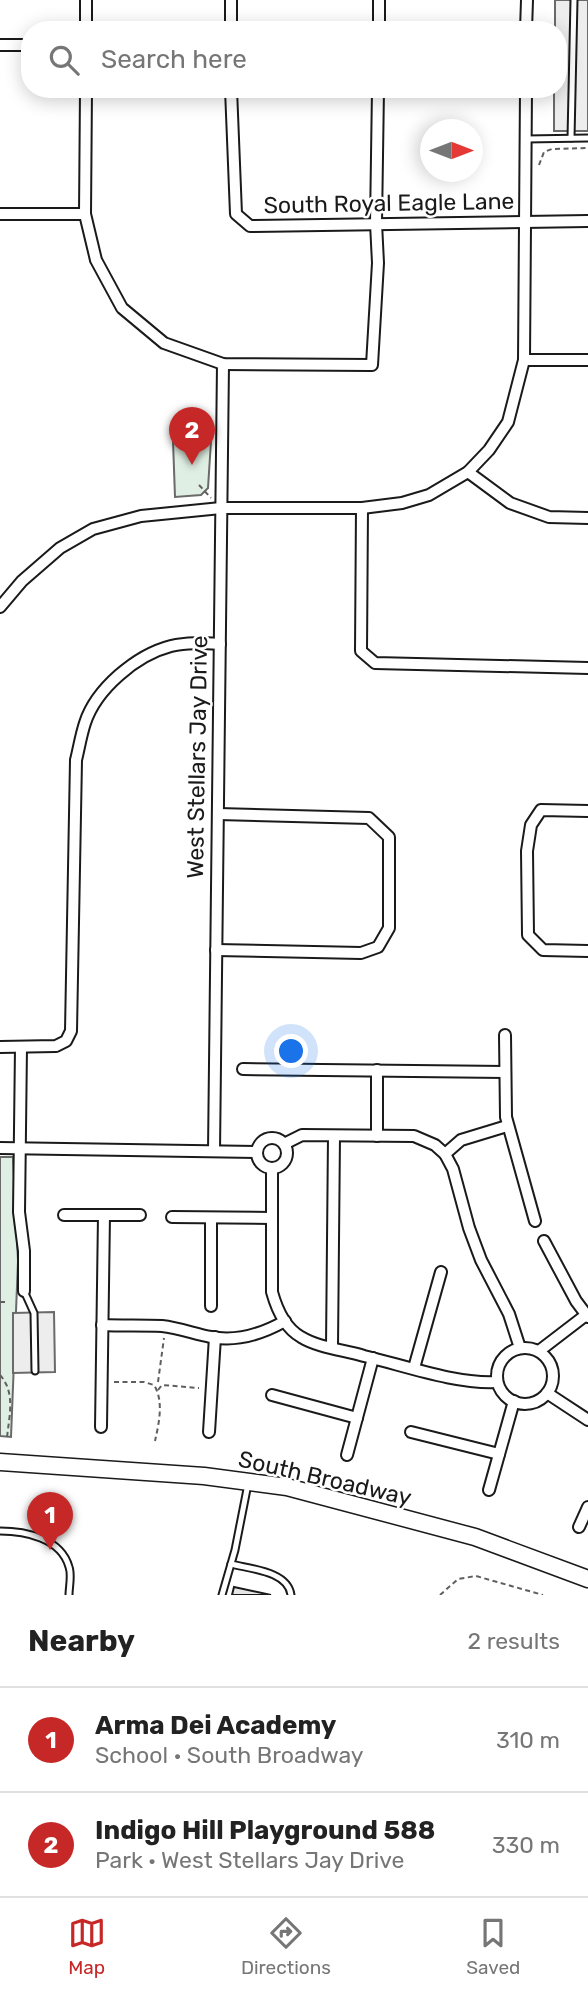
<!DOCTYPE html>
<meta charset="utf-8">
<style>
body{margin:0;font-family:Rubik,sans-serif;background:#f6f6f6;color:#222}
.compass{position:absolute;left:420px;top:119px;width:63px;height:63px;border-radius:50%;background:#fff;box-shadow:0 4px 18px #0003;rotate:90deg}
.you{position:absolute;left:292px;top:1052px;width:24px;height:24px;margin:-18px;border:5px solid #fff;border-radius:50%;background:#1a73e8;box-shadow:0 0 0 10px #1a73e833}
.badge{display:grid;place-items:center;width:46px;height:46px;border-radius:50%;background:#c62828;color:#fff;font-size:23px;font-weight:700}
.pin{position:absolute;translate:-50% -58px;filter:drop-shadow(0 2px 4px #0008)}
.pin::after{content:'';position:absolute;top:37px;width:24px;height:21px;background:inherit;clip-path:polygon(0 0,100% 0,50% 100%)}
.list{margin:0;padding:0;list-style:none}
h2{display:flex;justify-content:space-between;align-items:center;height:91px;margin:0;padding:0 28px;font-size:30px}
h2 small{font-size:23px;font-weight:400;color:#767676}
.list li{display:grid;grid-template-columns:46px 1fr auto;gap:21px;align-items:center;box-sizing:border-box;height:105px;padding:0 28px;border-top:2px solid #e0e0e0}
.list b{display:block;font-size:26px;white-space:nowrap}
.list p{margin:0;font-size:23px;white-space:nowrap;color:#767676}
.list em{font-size:23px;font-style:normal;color:#767676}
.icon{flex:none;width:38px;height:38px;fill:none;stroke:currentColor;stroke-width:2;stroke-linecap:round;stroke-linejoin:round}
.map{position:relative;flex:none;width:588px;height:1595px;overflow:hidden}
.search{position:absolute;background:#fff;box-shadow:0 4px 18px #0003;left:21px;right:21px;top:21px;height:77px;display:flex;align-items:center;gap:18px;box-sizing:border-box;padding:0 24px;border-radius:28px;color:#767676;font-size:26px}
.sheet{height:301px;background:#fff}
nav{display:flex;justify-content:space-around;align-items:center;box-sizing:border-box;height:98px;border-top:2px solid #e0e0e0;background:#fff;font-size:19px;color:#767676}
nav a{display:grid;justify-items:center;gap:4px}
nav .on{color:#c62828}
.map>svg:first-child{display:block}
.green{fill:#e0efe3;stroke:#6a6a6a;stroke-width:2}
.parking{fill:#ededed;stroke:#6a6a6a;stroke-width:2}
.building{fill:#e6e6e6;stroke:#1a1a1a;stroke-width:2}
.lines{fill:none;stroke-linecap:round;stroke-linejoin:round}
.lane-casing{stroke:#1a1a1a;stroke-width:9}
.street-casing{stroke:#1a1a1a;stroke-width:14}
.secondary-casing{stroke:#1a1a1a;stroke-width:19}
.path{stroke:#5f5f5f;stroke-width:2;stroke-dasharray:5 3.5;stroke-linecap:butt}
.lane{stroke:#fff;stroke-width:5}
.street{stroke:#fff;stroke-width:10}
.secondary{stroke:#fff;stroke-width:16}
.labels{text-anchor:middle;stroke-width:5;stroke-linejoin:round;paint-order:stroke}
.street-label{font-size:23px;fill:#1a1a1a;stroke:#fff}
</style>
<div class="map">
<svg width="588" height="1595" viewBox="0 0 588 1595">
<rect width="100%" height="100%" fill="#fff"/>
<!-- green -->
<g class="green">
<path d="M173 441H211L208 488 201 495 175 497Z"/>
<path d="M0 1157H13L18 1261 11 1437 0 1436Z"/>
</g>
<!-- parking -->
<g class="parking">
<path d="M555 0H588V131H554V89H558V30H555Z"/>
<path d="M54 1312 55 1372 13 1373V1313Z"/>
</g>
<!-- building -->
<path class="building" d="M234 1587 271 1595H232Z"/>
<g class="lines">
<!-- lane casing -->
<g class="lane-casing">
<g id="lane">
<path d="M571 138 574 0"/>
<path d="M526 139 588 138"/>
<path d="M24 1291 34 1313 35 1371"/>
<path d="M0 1531C25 1531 61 1538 69 1567 72 1575 69 1587 69 1595"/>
<path d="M231 1564C250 1569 288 1571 291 1595"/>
<path d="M222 1595 235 1550 248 1484"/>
</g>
</g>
<!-- street casing -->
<g class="street-casing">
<g id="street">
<path d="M86 0V30"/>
<path d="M231 0V30"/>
<path d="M379 30V0"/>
<path d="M526 30 527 0"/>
<path d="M0 45H30"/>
<path d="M86 89 85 214 96 260 122 308 164 343 223 364 372 365 378 263 376 223 378 89"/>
<path d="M231 89 236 214 250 226 588 221"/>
<path d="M0 214H85"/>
<path d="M524 360H588"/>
<path d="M468 472 510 503 549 517 588 518"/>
<path d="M362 508 361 651 375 663 588 668"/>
<path d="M0 607 22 581 60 548 93 529 141 516 221 508H362L402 503 429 495 468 472 489 450 508 422 524 360 526 89"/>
<path d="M588 811 541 810 531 825 527 851 528 935 543 950 588 951"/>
<path d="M216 950 361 953 378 947 389 928V837L369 818 218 814"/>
<path d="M505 1035 506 1117 535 1221"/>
<path d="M0 1047 56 1046 66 1041 71 1031 76 760C79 748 81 735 85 723 96 689 136 655 171 646 187 642 203 643 220 644"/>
<path d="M21 1047 19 1212 24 1251V1291"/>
<path d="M243 1069 505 1072"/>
<path d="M377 1136V1070"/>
<circle cx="272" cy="1153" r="15"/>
<path d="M284 1144 302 1135 414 1136 435 1145 445 1154 453 1169 469 1228 481 1260 509 1314 520 1348"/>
<path d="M0 1148 257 1152"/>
<path d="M214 1151 223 364"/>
<path d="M445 1154 461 1140 507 1126"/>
<path d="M272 1168V1292C277 1310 285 1328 301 1337 319 1348 344 1350 364 1356 406 1366 455 1384 497 1382"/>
<path d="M64 1215H140"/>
<path d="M172 1217 272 1218"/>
<path d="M544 1241 576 1301 588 1317"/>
<path d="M211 1306V1218"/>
<path d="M102 1325C122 1326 142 1325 162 1326 179 1328 195 1334 211 1337 237 1342 262 1334 285 1321"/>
<path d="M332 1347 334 1136"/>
<circle cx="525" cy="1376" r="28"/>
<path d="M539 1351 586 1315"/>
<path d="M414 1368 441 1272"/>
<path d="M547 1393 588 1420"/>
<path d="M272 1395 357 1418"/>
<path d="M101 1427 104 1215"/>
<path d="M209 1432 215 1337"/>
<path d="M411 1432 499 1454"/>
<path d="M347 1455 373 1358"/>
<path d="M489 1490 514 1401"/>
<path d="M579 1527 588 1507"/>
</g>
</g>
<!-- secondary casing -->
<g class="secondary-casing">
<path id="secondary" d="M0 1462 204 1476 287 1487 475 1537 588 1579"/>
</g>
<!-- path -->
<g class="path">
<path d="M539 165 544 152 552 149 588 148"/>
<path d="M199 485 211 498"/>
<path d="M0 1302H6"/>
<path d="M0 1375C16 1393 9 1416 7 1438"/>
<path d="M114 1382H144L154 1385C164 1401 159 1423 155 1441"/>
<path d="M158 1382 164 1338"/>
<path d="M158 1390 162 1385 199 1388"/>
<path d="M440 1595 458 1579 476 1576 543 1595"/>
</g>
<!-- lane -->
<use href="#lane" class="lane"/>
<!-- street -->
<use href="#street" class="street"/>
<!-- secondary -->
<use href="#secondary" class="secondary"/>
</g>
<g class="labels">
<!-- street labels -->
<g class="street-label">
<text transform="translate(389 203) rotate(-1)" y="8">South Royal Eagle Lane</text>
<text transform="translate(197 757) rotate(-89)" y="8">West Stellars Jay Drive</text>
<text transform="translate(325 1478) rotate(13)" y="8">South Broadway</text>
</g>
</g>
</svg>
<svg class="compass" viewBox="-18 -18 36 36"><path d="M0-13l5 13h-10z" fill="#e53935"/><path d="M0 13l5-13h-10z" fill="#767676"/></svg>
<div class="you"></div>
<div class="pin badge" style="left:50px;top:1550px">1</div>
<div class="pin badge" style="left:192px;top:465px">2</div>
<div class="search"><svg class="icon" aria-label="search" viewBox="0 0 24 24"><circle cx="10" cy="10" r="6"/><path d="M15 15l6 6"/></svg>Search here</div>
</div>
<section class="sheet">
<h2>Nearby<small>2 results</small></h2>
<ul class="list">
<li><span class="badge">1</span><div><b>Arma Dei Academy</b><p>School · South Broadway</p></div><em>310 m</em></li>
<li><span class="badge">2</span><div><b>Indigo Hill Playground 588</b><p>Park · West Stellars Jay Drive</p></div><em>330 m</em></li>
</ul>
</section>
<nav>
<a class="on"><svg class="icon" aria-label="map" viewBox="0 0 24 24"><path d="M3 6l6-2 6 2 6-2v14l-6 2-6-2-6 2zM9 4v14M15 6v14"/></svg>Map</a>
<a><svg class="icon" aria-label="directions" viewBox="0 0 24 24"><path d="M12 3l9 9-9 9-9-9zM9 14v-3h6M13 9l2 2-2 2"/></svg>Directions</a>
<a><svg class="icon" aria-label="saved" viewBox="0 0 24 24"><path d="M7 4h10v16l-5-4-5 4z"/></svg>Saved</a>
</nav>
